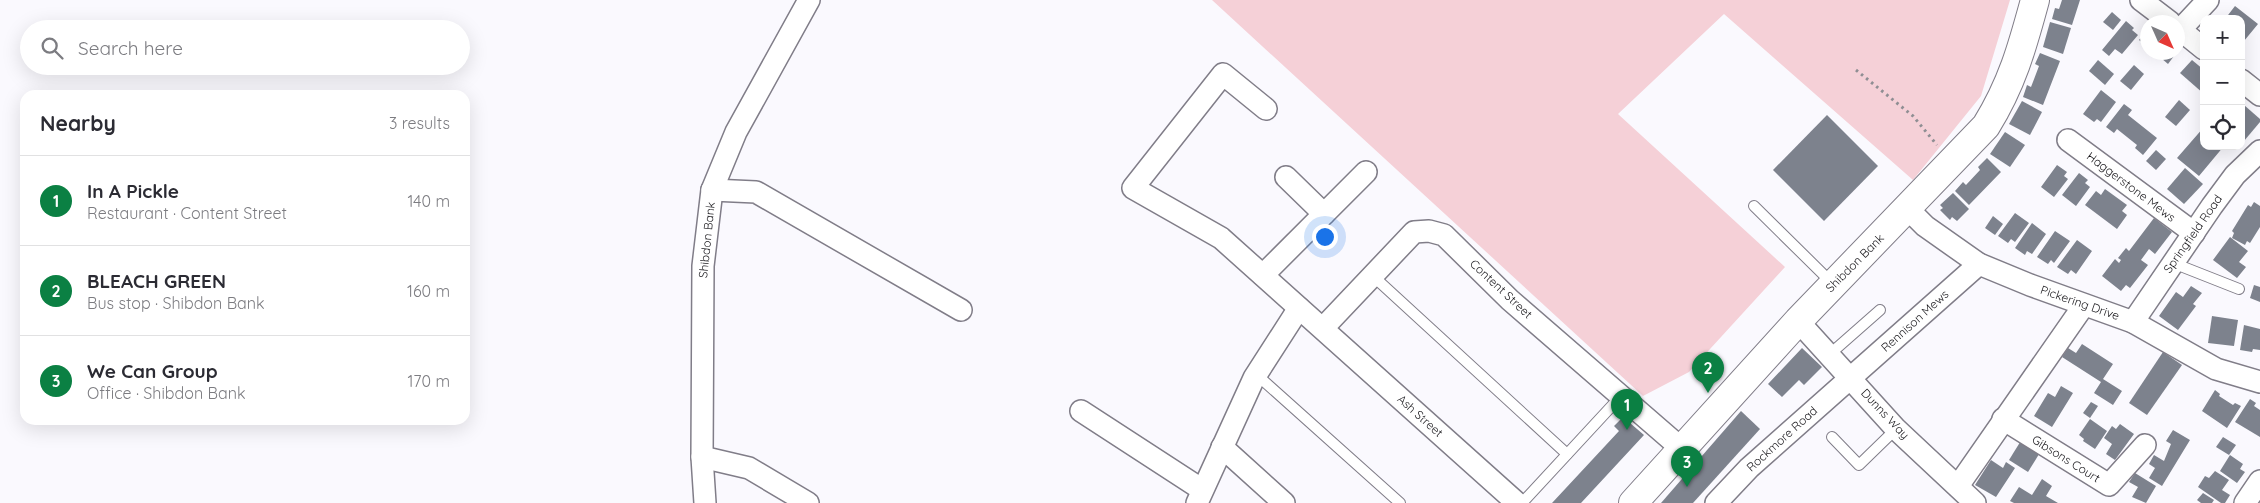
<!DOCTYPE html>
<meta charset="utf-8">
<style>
body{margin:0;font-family:Quicksand,sans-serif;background:#f7f7f7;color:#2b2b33}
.controls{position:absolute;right:15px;top:15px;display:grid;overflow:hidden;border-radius:10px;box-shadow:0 5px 20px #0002}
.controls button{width:45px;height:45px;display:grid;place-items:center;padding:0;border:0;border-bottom:1px solid #e1e1e2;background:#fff;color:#2b2b33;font:25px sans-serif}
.compass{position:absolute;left:2140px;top:15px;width:45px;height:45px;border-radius:50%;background:#fff;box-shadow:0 5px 20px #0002;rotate:135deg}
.you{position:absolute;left:1324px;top:236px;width:18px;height:18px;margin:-12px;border:4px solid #fff;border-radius:50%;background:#1a73e8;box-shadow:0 0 0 8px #1a73e833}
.badge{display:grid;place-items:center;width:32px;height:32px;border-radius:50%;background:#0b8043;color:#fff;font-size:16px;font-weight:700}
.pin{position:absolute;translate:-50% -41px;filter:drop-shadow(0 1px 2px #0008)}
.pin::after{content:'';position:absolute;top:26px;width:18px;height:15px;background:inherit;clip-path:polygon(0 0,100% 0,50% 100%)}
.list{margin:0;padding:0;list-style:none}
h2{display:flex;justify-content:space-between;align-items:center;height:65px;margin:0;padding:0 20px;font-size:21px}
h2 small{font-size:16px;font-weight:400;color:#7c7c81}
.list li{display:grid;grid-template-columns:32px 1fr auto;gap:15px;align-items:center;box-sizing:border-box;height:90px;padding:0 20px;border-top:1px solid #e1e1e2}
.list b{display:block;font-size:19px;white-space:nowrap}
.list p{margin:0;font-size:16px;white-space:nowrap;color:#7c7c81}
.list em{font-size:16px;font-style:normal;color:#7c7c81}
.icon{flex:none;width:28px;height:28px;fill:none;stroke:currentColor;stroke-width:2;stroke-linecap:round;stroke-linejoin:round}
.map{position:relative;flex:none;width:2260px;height:503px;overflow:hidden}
.search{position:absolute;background:#fff;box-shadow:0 5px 20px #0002;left:20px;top:20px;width:450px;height:55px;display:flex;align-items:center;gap:12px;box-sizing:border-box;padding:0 18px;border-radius:28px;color:#7c7c81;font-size:19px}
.panel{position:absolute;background:#fff;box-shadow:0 5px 20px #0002;left:20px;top:90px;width:450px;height:335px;border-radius:15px}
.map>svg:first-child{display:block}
.green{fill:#f5d0d7}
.building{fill:#7d828d}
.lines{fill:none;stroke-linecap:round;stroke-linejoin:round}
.lane-casing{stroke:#807d88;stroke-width:12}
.street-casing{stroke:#807d88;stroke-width:24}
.secondary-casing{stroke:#807d88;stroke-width:30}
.path{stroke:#8f8e93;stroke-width:3;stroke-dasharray:2.5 4;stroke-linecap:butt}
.lane{stroke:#fff;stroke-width:10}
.street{stroke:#fff;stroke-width:21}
.secondary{stroke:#fff;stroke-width:28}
.labels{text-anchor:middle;stroke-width:4.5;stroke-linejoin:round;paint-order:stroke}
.street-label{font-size:12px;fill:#1a191d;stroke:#fff}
</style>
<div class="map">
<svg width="2260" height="503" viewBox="0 0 2260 503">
<rect width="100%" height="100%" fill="#faf9fe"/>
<!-- green -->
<path class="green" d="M1212 0H2010L1981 96 1913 180 1724 14 1618 114 1785 267 1689 372 1643 396Z"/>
<!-- building -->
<g class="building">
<path d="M2062 0H2080L2072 25 2052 19 2055 8 2059 9Z"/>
<path d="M2235 6 2258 24 2244 41 2241 39V19H2225Z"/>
<path d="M2112 12 2121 20 2113 30 2103 22Z"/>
<path d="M2126 21 2134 28 2132 30 2138 35 2122 54 2115 49 2109 56 2102 50Z"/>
<path d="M2050 22 2071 28 2063 54 2043 47Z"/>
<path d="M2148 30V47L2139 40Z"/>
<path d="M2154 52H2177L2168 64Z"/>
<path d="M2040 53 2060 61 2043 105 2023 97 2027 85 2031 87 2039 66 2035 64Z"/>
<path d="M2098 60 2114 74 2105 85 2089 71Z"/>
<path d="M2192 60 2204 70V94L2180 73Z"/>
<path d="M2134 65 2144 74 2131 90 2120 81Z"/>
<path d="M2101 90 2116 102 2101 122 2097 119 2094 122 2083 114Z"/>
<path d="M2179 100 2190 110 2176 126 2165 117Z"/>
<path d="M2022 101 2042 112 2030 135 2009 124Z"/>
<path d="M2124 104 2132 110 2128 115 2157 138 2143 155 2135 148 2137 145 2117 129 2114 133 2106 127Z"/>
<path d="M2244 105 2260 119V122L2244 141 2241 138V108Z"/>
<path d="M1827 115 1878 166 1824 221 1773 170Z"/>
<path d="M2204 127V146H2224L2199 176 2177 158Z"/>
<path d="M2005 132 2025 145 2010 167 1990 154Z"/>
<path d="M2156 150 2166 159 2156 170 2146 161Z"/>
<path d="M1987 158 2001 172 1969 205 1955 191 1963 182 1966 185 1980 170 1978 167Z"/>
<path d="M2057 165 2067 172 2064 176 2068 179 2054 197 2041 187Z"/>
<path d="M2185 168 2203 184 2184 204 2167 189Z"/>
<path d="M2079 173 2088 180 2085 183 2090 187 2076 206 2062 195Z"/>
<path d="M2105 189 2127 205 2122 211 2127 215 2117 229 2085 205 2096 191 2101 195Z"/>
<path d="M1953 193 1969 209 1957 221 1952 217 1950 220 1940 210 1943 208 1940 205Z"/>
<path d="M2254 202 2260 206V227L2250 243 2247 241 2245 245 2232 238 2234 233 2232 231 2248 205 2251 207Z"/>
<path d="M2015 213 2029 223 2015 242 2011 239 2008 243 1998 236Z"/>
<path d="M1993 216 2003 224 1995 235 1985 228Z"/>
<path d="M2154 218 2172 232 2155 254 2149 249 2141 260 2148 265 2130 288 2126 285 2121 291 2102 276 2115 259 2119 263 2121 260 2118 258 2126 248 2129 251Z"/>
<path d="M2032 223 2046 234 2032 254 2027 251 2025 255 2015 248Z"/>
<path d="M2055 231 2070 241 2054 263 2051 260 2048 264 2037 257Z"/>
<path d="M2230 237 2248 251 2239 262 2246 267 2237 278 2213 260Z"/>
<path d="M2077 240 2092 251 2076 274 2071 270 2068 274 2057 267Z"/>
<path d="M2254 285 2260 287V302L2250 298Z"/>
<path d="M2191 286 2202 293 2193 304 2196 306 2178 330 2159 316 2176 292 2183 297Z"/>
<path d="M2212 316 2238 320 2234 346 2208 343Z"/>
<path d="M2244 325 2260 329V350L2253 349 2252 352 2240 350Z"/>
<path d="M2082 344 2113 364 2103 379 2122 391 2113 405 2094 393 2101 382 2062 357 2068 348 2076 353Z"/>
<path d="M1802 348 1822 367 1804 385 1799 380 1782 397 1768 384Z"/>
<path d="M2163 352 2182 365 2147 415 2129 403Z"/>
<path d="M2061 386 2073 393 2052 427 2034 416 2048 393 2055 397Z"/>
<path d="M2215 390 2220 394 2219 396 2233 405 2235 403 2241 406 2227 428 2202 411Z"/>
<path d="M2250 399 2256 403 2254 406 2260 410V437L2235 422Z"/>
<path d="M2091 402 2098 406 2090 418 2083 413Z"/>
<path d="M1741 411 1760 429 1693 503H1661Z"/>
<path d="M1623 417 1644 435 1581 503H1552L1619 431 1614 426Z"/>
<path d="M2090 419 2107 431 2095 449 2083 441 2084 439 2079 435Z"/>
<path d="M2120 424 2134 434 2115 460 2106 454 2112 444 2104 438 2112 426 2116 429Z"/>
<path d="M2173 430 2190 440 2162 486 2149 478 2155 468 2149 464 2154 455 2164 461 2171 444 2166 441Z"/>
<path d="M2223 437 2236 445 2229 455 2216 447Z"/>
<path d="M2022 439 2041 451 2028 472 2009 460Z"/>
<path d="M2230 455 2243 464 2240 469 2245 472 2237 483 2220 471Z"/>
<path d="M1991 460 2003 468 2006 462 2015 468 1996 497 1975 485Z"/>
<path d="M2215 471 2229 480 2222 490 2230 495 2225 503H2221L2198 487 2205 476 2209 478Z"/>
<path d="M2135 473 2156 486 2146 503 2132 497 2138 487 2129 482Z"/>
<path d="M2042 479 2052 486 2046 496 2058 503H2014L2010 501 2019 487 2032 495Z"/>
<path d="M2203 493 2214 500 2212 503H2201L2197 500Z"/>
</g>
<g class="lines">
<!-- lane casing -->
<g class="lane-casing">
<g id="lane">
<path d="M1754 206 1833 284"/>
<path d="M2173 263 2239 289"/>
<path d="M1373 276 1567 454"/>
<path d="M1830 354 1880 310"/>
<path d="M1257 375 1400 503"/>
<path d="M1832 437 1859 465 1896 429"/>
<path d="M1522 503 1621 396"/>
</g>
</g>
<!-- street casing -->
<g class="street-casing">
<g id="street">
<path d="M2141 0 2170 22"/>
<path d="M2178 28 2204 49"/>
<path d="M2180 30 2208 0"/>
<path d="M2241 80 2260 95"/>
<path d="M1266 109 1223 74 1133 188 1221 238 1517 503"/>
<path d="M2068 140 2194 233"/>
<path d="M1286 177 1324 214"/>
<path d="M712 190 756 192 961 310"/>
<path d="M1908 209 1925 226 1979 264 2030 285 2133 322 2216 369 2260 382"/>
<path d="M1263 275 1366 172"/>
<path d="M1798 321 1896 429 1975 503"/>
<path d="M2133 322 2212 206 2235 175 2260 151"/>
<path d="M1323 328 1414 232 1429 231 1444 235 1510 300 1682 449"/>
<path d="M1081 411 1201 489"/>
<path d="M2003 419 2109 485 2145 445"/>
<path d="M1222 447 1284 503"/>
<path d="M702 457 749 468 808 503"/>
<path d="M1958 486 2084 305"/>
<path d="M705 503 702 457 703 266 712 190 736 132 809 0"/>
<path d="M1197 503 1254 378 1299 308"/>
<path d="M1716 503 1749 468 1979 264"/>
<path d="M2245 503 2260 481"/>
</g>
</g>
<!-- secondary casing -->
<g class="secondary-casing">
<path id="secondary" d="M1633 503 1798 321 1986 126C2012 84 2022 48 2035 0"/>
</g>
<!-- path -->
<path class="path" d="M1856 70 1913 116 1937 145"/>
<!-- lane -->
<use href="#lane" class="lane"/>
<!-- street -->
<use href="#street" class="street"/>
<!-- secondary -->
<use href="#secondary" class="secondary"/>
</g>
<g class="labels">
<!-- street labels -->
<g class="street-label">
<text transform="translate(2131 187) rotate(37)" y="4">Haggerstone Mews</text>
<text transform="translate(2193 234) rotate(-55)" y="4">Springfield Road</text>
<text transform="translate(707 240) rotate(-84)" y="4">Shibdon Bank</text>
<text transform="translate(1855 263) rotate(-45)" y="4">Shibdon Bank</text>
<text transform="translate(1501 289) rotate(43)" y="4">Content Street</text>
<text transform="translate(2080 303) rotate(19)" y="4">Pickering Drive</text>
<text transform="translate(1915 321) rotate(-42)" y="4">Rennison Mews</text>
<text transform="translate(1885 414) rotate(47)" y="4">Dunns Way</text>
<text transform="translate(1420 416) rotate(42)" y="4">Ash Street</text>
<text transform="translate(1782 439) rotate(-42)" y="4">Rockmore Road</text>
<text transform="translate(2066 459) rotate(32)" y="4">Gibsons Court</text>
</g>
</g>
</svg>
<div class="controls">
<button>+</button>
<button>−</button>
<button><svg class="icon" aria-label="locate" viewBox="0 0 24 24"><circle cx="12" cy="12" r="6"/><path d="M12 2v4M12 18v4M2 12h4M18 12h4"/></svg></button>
</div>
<svg class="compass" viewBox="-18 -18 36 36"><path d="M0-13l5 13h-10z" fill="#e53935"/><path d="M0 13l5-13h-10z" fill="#7c7c81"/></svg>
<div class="you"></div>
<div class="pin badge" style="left:1627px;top:430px">1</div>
<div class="pin badge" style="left:1708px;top:393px">2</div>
<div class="pin badge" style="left:1687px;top:487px">3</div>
<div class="search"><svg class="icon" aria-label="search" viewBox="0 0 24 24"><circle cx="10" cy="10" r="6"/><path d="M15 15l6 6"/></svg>Search here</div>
<section class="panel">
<h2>Nearby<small>3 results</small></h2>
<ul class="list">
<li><span class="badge">1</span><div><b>In A Pickle</b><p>Restaurant · Content Street</p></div><em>140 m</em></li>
<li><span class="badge">2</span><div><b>BLEACH GREEN</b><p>Bus stop · Shibdon Bank</p></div><em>160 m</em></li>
<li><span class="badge">3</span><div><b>We Can Group</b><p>Office · Shibdon Bank</p></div><em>170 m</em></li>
</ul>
</section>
</div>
